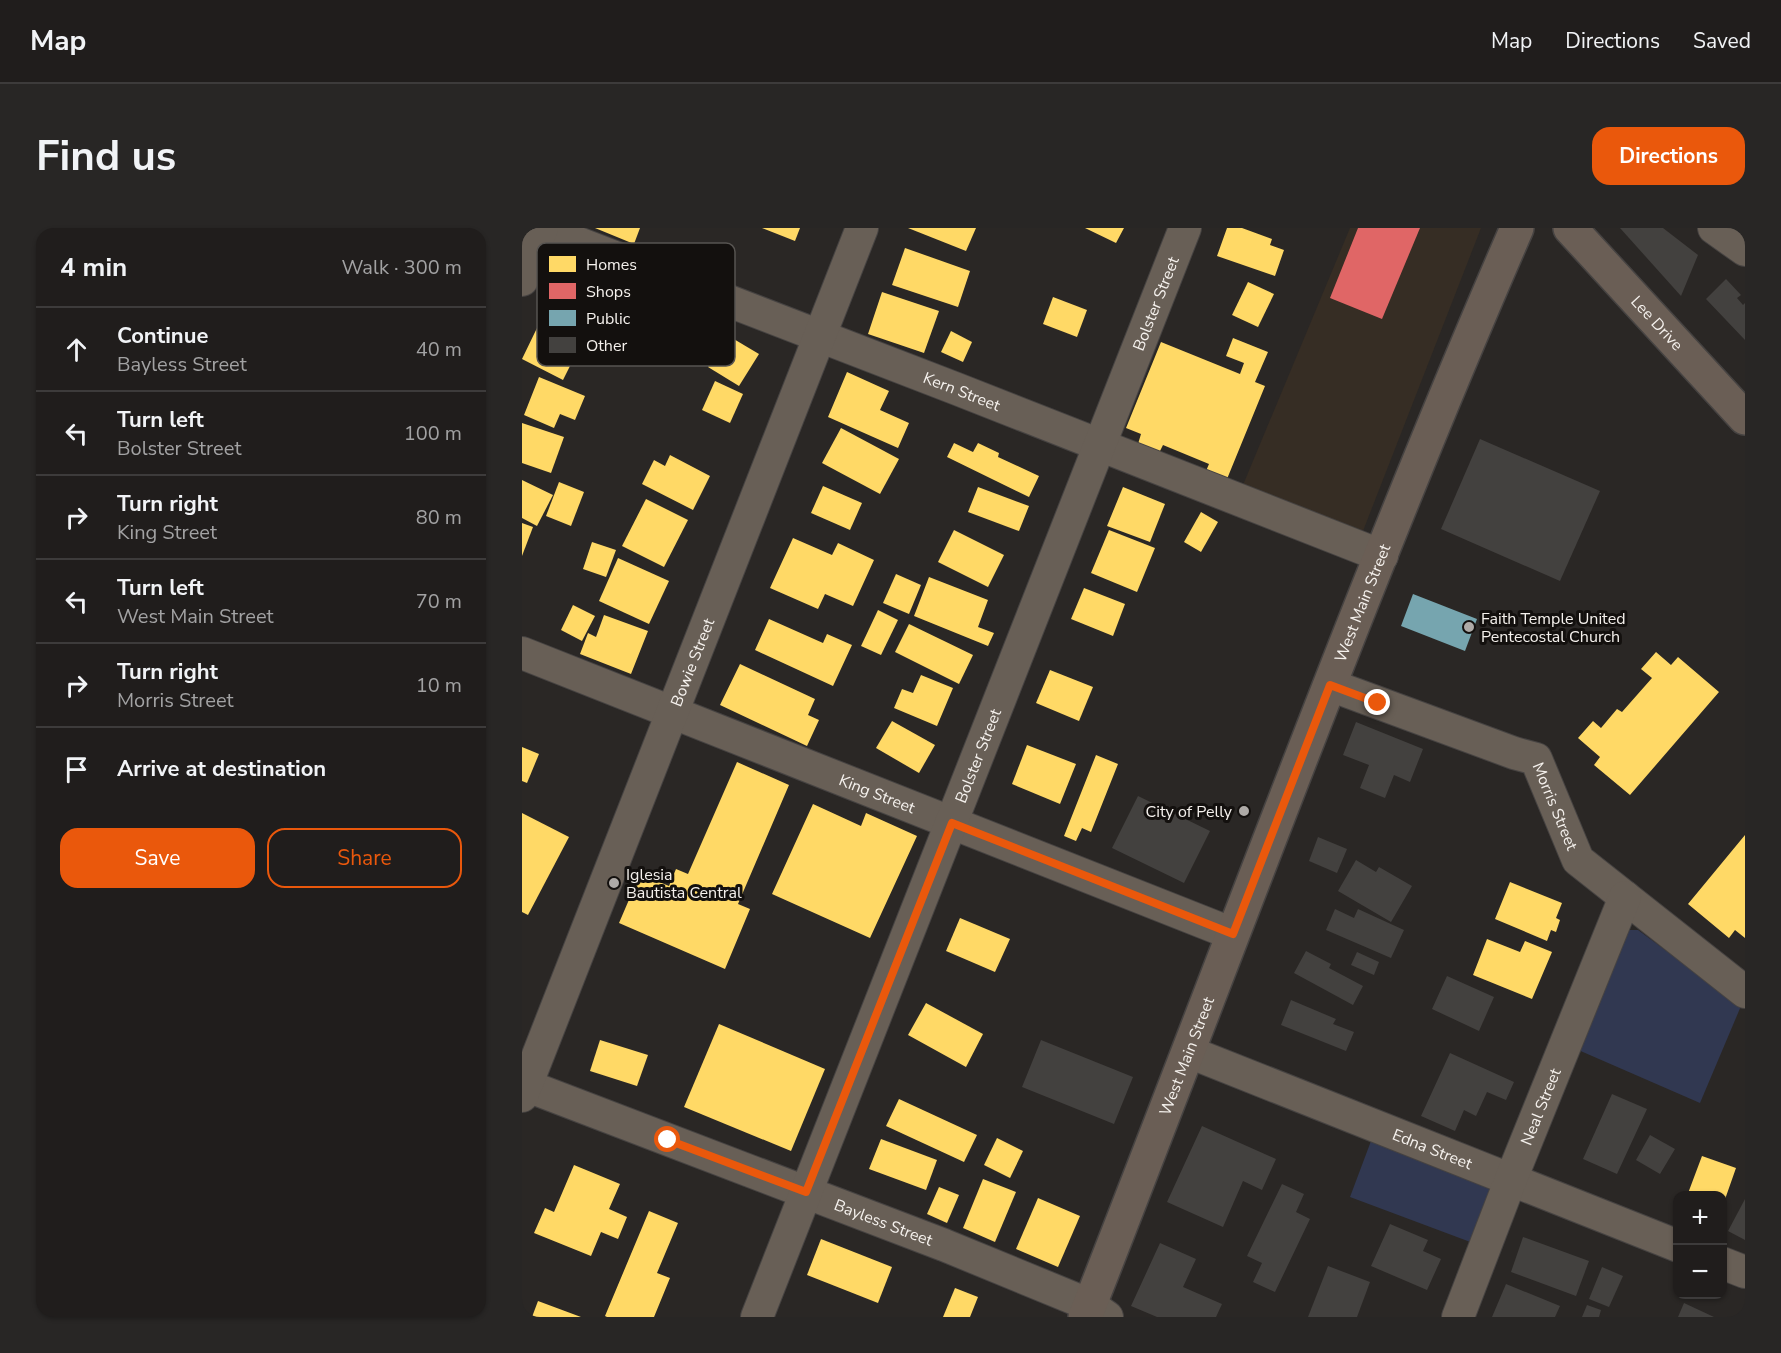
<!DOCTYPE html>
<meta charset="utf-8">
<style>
body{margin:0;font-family:"Nunito Sans",sans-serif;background:#282625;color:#f1f3f6}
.controls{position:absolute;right:18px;bottom:18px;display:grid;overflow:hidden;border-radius:12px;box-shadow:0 2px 4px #0004}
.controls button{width:54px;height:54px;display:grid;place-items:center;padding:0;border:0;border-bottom:2px solid #3d3b3b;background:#201d1c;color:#f1f3f6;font:30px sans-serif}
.stop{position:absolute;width:18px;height:18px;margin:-14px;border:4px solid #ea580c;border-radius:50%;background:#fff}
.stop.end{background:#ea580c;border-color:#fff;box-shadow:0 2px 6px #0008}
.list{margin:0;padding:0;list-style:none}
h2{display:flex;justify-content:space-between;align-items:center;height:78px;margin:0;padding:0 24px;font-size:26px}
h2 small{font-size:20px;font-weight:400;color:#a2a2a3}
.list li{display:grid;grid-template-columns:39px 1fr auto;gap:18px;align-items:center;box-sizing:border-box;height:84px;padding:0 24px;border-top:2px solid #3d3b3b}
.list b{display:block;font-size:22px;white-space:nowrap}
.list p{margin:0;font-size:20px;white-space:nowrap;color:#a2a2a3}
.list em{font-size:20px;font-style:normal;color:#a2a2a3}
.actions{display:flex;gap:12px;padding:18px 24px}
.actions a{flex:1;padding:14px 0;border:2px solid #ea580c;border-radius:18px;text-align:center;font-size:21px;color:#ea580c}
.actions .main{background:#ea580c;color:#fff}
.icon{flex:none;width:33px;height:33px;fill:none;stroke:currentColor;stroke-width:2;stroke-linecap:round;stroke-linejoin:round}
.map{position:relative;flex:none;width:1223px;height:1089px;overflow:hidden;border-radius:18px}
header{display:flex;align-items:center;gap:36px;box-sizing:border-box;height:84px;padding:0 30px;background:#201d1c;border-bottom:2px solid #3d3b3b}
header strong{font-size:28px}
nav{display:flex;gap:33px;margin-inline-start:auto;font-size:21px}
.intro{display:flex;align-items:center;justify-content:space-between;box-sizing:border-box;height:144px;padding:0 36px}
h1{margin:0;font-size:42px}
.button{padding:15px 27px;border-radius:18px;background:#ea580c;color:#fff;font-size:21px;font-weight:700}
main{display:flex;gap:36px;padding:0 36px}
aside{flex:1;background:#201d1c;border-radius:18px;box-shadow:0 2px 4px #0004}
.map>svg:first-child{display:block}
.built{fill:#362d24}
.green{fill:#313851}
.homes{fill:#ffd966}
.shops{fill:#e06666}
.public{fill:#76a5af}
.building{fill:#43413f}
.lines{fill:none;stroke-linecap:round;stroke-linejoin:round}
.minor-casing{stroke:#464342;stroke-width:34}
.major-casing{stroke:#464342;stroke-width:36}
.minor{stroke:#685f56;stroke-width:32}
.major{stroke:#6a5e55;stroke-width:33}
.route{stroke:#ea580c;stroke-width:8}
.poi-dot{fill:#aeaaa7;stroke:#13100e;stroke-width:2}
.labels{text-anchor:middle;stroke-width:6;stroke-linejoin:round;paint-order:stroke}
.street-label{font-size:16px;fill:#f5f1ed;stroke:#13100e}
.poi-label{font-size:16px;fill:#f5f1ed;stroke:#13100e;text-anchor:start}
.key{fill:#13100e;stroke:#575451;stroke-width:1.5}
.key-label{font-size:16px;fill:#f5f1ed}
</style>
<header>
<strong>Map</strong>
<nav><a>Map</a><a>Directions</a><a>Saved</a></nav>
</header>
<div class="intro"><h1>Find us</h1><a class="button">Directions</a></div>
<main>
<aside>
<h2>4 min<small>Walk · 300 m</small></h2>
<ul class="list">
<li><svg class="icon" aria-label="ahead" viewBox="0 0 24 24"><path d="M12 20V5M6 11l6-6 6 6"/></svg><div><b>Continue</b><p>Bayless Street</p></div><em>40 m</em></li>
<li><svg class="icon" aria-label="left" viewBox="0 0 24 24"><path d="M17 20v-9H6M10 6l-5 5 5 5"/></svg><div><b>Turn left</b><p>Bolster Street</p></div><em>100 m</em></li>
<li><svg class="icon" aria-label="right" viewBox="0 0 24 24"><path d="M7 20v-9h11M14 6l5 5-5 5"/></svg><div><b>Turn right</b><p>King Street</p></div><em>80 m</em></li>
<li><svg class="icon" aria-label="left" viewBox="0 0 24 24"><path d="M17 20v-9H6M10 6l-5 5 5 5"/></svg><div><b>Turn left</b><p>West Main Street</p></div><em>70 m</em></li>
<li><svg class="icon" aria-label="right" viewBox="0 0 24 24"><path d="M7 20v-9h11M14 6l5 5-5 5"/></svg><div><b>Turn right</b><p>Morris Street</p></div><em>10 m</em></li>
<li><svg class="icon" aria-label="arrive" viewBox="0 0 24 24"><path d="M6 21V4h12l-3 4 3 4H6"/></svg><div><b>Arrive at destination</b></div></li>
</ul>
<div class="actions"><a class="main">Save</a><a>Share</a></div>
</aside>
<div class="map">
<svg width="1223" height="1089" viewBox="0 0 1223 1089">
<rect width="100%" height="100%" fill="#2a2725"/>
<!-- built -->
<path class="built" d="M828 0H959L841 303 721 257Z"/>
<!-- green -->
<g class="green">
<path d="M1107 702H1116L1219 778 1178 875 1054 821 1098 707Z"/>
<path d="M849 913 972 960 951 1015 828 969Z"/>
</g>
<!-- homes -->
<g class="homes">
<path d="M73 0H118L112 16Z"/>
<path d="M240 0H278L273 13Z"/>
<path d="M386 0H454L444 23Z"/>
<path d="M563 0H602L594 15Z"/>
<path d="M705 0H720L750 11 748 17 762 22 753 48 695 28Z"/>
<path d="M383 20 448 43 436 79 370 57Z"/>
<path d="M726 54 752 66 736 99 710 87Z"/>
<path d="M360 64 417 83 402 125 346 106Z"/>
<path d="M531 69 565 82 555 109 521 96Z"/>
<path d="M15 100 64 125 57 138 50 134 41 152 0 131Z"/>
<path d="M429 103 450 114 441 134 419 124Z"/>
<path d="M205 107 237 126 217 158 186 139Z"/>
<path d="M711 110 746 124 733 154 743 158 705 251 684 243 687 236 641 217 637 225 616 216 619 206 604 200 639 114 718 146 722 135 704 128Z"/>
<path d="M325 144 367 163 358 182 387 195 376 220 306 189Z"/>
<path d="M17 149 63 168 53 192 38 186 32 200 2 187Z"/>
<path d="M193 153 221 166 208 195 180 182Z"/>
<path d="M0 195 42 209 29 245 0 235Z"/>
<path d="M319 200 377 231 358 266 300 235Z"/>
<path d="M432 215 451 224 456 215 477 225 476 229 517 248 507 269 425 229Z"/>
<path d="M148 227 188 248 171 282 120 256 132 232 143 238Z"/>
<path d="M0 252 31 267 15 298 0 290Z"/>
<path d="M37 254 62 264 49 298 24 288Z"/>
<path d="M301 258 340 275 328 302 289 285Z"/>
<path d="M456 259 507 278 497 303 446 284Z"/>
<path d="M601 259 643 276 628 314 585 298Z"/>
<path d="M124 271 166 292 142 339 100 318Z"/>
<path d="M679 284 696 294 679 324 662 314Z"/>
<path d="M0 295 11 299 0 328Z"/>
<path d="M432 302 482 327 466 359 416 334Z"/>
<path d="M587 302 633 320 615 364 569 345Z"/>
<path d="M271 310 310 327 316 315 352 332 331 378 303 366 296 381 248 360Z"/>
<path d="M70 314 94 322 84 349 61 341Z"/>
<path d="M96 330 147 353 127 396 77 373Z"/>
<path d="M374 346 399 357 387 386 361 375Z"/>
<path d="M407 349 466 372 456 399 472 405 466 418 392 388Z"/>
<path d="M562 360 603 376 591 408 549 391Z"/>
<path d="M51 377 73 388 60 413 39 402Z"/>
<path d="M356 382 376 392 359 427 339 418Z"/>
<path d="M82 387 126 403 109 446 58 426 66 405 74 409Z"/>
<path d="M247 391 301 415 305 406 330 417 311 458 233 422Z"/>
<path d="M387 396 451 427 437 456 373 424Z"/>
<path d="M1134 424 1149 437 1156 429 1197 464 1108 567 1072 537 1078 529 1056 510 1071 493 1079 500 1095 481 1100 484 1130 450 1119 441Z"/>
<path d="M218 436 293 471 286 487 297 492 285 518 198 477Z"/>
<path d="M528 442 571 459 557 493 514 475Z"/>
<path d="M399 447 431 460 415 498 372 480 380 461 391 465Z"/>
<path d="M370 493 413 517 397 545 354 520Z"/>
<path d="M505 517 554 536 538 576 490 556Z"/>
<path d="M0 519 17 526 5 555 0 553Z"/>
<path d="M574 527 596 536 569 604 560 600 554 613 542 608Z"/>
<path d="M215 534 267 557 216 676 228 681 203 741 97 695 118 646 147 658 154 641 166 646Z"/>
<path d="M291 576 339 598 344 585 395 608 348 710 250 666Z"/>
<path d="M0 585 47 609 6 687 0 684Z"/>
<path d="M1223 607V710L1213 702 1207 710 1166 676Z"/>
<path d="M988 654 1040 675 1034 690 1038 692 1034 704 1029 702 1025 713 973 691Z"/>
<path d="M438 690 488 711 473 744 424 723Z"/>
<path d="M965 711 998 724 1003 713 1030 724 1010 771 951 747Z"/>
<path d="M404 775 461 806 444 839 386 807Z"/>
<path d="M197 796 303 841 269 923 162 879Z"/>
<path d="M78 812 126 827 115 858 68 843Z"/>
<path d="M377 871 455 907 442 934 364 898Z"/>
<path d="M475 910 501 923 488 950 462 937Z"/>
<path d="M359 911 415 932 404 962 347 941Z"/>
<path d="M1180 928 1214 940 1201 977 1200 968H1165Z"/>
<path d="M52 937 98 956 87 981 105 989 96 1011 79 1004 69 1028 12 1005 23 980 32 984Z"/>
<path d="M461 951 494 964 473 1014 441 1000Z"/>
<path d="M417 959 437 967 425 995 405 986Z"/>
<path d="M516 970 558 988 536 1039 494 1021Z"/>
<path d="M127 983 156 995 135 1045 148 1050 132 1089H85L83 1088Z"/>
<path d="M299 1011 370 1039 356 1075 285 1047Z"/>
<path d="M433 1060 456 1069 448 1089H421Z"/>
<path d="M16 1073 59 1089H10Z"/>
</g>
<!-- shops -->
<path class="shops" d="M836 0H898L860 91 808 70Z"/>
<!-- public -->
<path class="public" d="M891 366 955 391 943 423 879 398Z"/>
<!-- building -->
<g class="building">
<path d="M1098 0H1141L1176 27 1159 68Z"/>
<path d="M1204 51 1219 67 1215 70 1221 77 1223 75V112L1184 71Z"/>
<path d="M958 211 1078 263 1038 353 919 301Z"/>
<path d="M834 494 901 521 888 554 872 547 863 570 838 560 847 537 821 527Z"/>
<path d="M616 568 688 603 662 655 590 620Z"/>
<path d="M796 609 825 621 815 645 787 633Z"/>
<path d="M834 632 854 644 857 639 890 658 869 694 816 663Z"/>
<path d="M813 681 832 690 836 681 882 702 869 730 804 702Z"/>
<path d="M784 723 809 736 807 740 841 758 831 777 772 745Z"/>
<path d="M835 724 857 734 852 747 829 737Z"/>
<path d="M925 748 972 769 957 803 910 781Z"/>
<path d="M769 772 814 791 811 796 832 804 824 823 759 797Z"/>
<path d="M519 812 611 849 592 896 500 859Z"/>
<path d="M928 825 992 854 984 872 965 864 954 888 942 882 933 903 899 888Z"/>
<path d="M1090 866 1125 881 1095 946 1061 931Z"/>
<path d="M680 898 754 931 740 962 721 953 701 999 645 974Z"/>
<path d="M1128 907 1153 921 1138 946 1114 932Z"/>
<path d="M760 956 782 966 774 984 788 991 753 1064 731 1054 740 1035 725 1028Z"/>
<path d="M1223 971V1012L1206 1003Z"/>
<path d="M868 996 906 1012 901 1023 919 1031 905 1062 849 1038Z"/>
<path d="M1001 1009 1067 1033 1054 1068 989 1044Z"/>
<path d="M638 1015 674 1031 661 1059 700 1076 694 1089H635L609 1078Z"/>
<path d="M806 1038 848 1054 835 1089H786Z"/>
<path d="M1080 1039 1101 1048 1087 1079 1067 1071Z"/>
<path d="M984 1056 1038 1078 1033 1089H970Z"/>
<path d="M1162 1075 1192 1089H1156Z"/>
<path d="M1065 1077 1079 1082 1077 1089H1060Z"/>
</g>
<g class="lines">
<!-- minor casing -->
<g class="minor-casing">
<g id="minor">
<path d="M1192 0 1223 22"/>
<path id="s1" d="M20 1 435 161 860 328"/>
<path d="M0 52 20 0"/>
<path id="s2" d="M0 425 711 706"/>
<path id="s3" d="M808 457 992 525 1014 531 1056 632 1223 764"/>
<path id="s4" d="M667 824 1156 1018"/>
<path id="s5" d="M0 856 422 1017 568 1077 585 1089"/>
<path id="s6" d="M0 868 340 0"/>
<path d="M1200 1035 1223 1044"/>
<path id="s7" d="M235 1089 663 0"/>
<path id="s8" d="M936 1089 989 951 1103 669"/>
</g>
</g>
<!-- major casing -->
<g class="major-casing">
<g id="major">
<path id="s9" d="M1048 0 1223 190"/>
<path id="s10" d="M563 1089C706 726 839 358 995 0"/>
</g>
</g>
<!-- minor -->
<use href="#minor" class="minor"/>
<!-- major -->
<use href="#major" class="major"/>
</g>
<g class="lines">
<!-- route -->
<path class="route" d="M146 912 284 964 430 595 711 706 808 457 856 475"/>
</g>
<!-- markers -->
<g class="poi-dot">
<circle cx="947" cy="399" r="6"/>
<circle cx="722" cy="583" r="6"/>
<circle cx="92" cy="655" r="6"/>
</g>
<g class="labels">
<!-- street labels -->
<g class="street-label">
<text dy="6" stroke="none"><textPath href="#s7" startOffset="1089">Bolster Street</textPath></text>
<text dy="6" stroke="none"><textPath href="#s9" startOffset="129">Lee Drive</textPath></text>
<text dy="6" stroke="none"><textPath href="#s1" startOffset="450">Kern Street</textPath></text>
<text dy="6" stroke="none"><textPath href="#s10" startOffset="766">West Main Street</textPath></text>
<text dy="6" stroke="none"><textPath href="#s6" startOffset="466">Bowie Street</textPath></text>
<text dy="6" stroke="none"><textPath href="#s7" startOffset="603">Bolster Street</textPath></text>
<text dy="6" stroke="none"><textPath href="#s2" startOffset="382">King Street</textPath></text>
<text dy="6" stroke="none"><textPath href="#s3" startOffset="270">Morris Street</textPath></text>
<text dy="6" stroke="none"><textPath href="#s10" startOffset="280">West Main Street</textPath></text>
<text dy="6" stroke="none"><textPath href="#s8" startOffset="226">Neal Street</textPath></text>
<text dy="6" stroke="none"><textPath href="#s4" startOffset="262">Edna Street</textPath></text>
<text dy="6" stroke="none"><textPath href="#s5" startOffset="387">Bayless Street</textPath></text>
</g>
<!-- poi labels -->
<g class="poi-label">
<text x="959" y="396">Faith Temple United<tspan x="959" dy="18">Pentecostal Church</tspan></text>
<text x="710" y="589" text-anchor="end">City of Pelly</text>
<text x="104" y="652">Iglesia<tspan x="104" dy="18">Bautista Central</tspan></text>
</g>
</g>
<!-- legend -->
<rect x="15" y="15" width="198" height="123" rx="9" class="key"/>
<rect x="27" y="28" width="27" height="16" fill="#ffd966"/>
<rect x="27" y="55" width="27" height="16" fill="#e06666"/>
<rect x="27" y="82" width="27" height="16" fill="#76a5af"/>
<rect x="27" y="109" width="27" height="16" fill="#43413f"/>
<g class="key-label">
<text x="64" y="42">Homes</text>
<text x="64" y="69">Shops</text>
<text x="64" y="96">Public</text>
<text x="64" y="123">Other</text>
</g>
</svg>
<div class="controls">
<button>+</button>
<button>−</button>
</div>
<div class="stop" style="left:146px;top:912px"></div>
<div class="stop end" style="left:856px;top:475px"></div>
</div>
</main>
